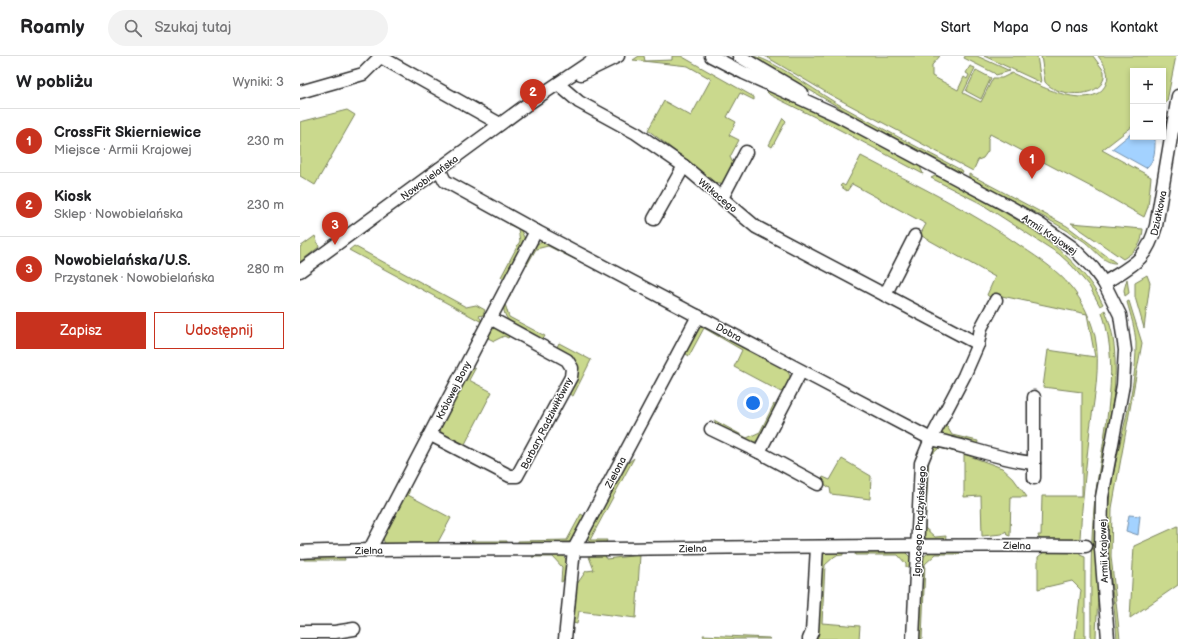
<!DOCTYPE html>
<html lang="pl">
<meta charset="utf-8">
<style>
body{margin:0;font-family:"Balsamiq Sans",sans-serif;background:#f2f2f2;color:#202124}
.controls{position:absolute;right:12px;top:12px;display:grid;overflow:hidden;border-radius:0px;box-shadow:0 2px 6px #0003}
.controls button{width:36px;height:36px;display:grid;place-items:center;padding:0;border:0;border-bottom:1px solid #e0e0e0;background:#fff;color:#202124;font:20px sans-serif}
.you{position:absolute;left:453px;top:347px;width:14px;height:14px;margin:-10px;border:3px solid #fff;border-radius:50%;background:#1a73e8;box-shadow:0 0 0 6px #1a73e833}
.badge{display:grid;place-items:center;width:26px;height:26px;border-radius:50%;background:#c8321e;color:#fff;font-size:13px;font-weight:700}
.pin{position:absolute;translate:-50% -33px;filter:drop-shadow(0 1px 2px #0008)}
.pin::after{content:'';position:absolute;top:21px;width:14px;height:12px;background:inherit;clip-path:polygon(0 0,100% 0,50% 100%)}
.list{margin:0;padding:0;list-style:none}
h2{display:flex;justify-content:space-between;align-items:center;height:52px;margin:0;padding:0 16px;font-size:17px}
h2 small{font-size:13px;font-weight:400;color:#757577}
.list li{display:grid;grid-template-columns:26px 1fr auto;gap:12px;align-items:center;box-sizing:border-box;height:64px;padding:0 16px;border-top:1px solid #e0e0e0}
.list b{display:block;font-size:15px;white-space:nowrap}
.list p{margin:0;font-size:13px;white-space:nowrap;color:#757577}
.list em{font-size:13px;font-style:normal;color:#757577}
.actions{display:flex;gap:8px;padding:12px 16px}
.actions a{flex:1;padding:9px 0;border:1px solid #c8321e;border-radius:0px;text-align:center;font-size:14px;color:#c8321e}
.actions .main{background:#c8321e;color:#fff}
.icon{flex:none;width:22px;height:22px;fill:none;stroke:currentColor;stroke-width:2;stroke-linecap:round;stroke-linejoin:round}
.map{position:relative;flex:none;width:878px;height:583px;overflow:hidden}
header{display:flex;align-items:center;gap:24px;box-sizing:border-box;height:56px;padding:0 20px;background:#fff;border-bottom:1px solid #e0e0e0}
header strong{font-size:19px}
nav{display:flex;gap:22px;margin-inline-start:auto;font-size:14px}
.search{width:280px;height:36px;background:#f2f2f2;display:flex;align-items:center;gap:10px;box-sizing:border-box;padding:0 14px;border-radius:22px;color:#757577;font-size:15px}
main{display:flex}
aside{flex:1;background:#fff}
.map>svg:first-child{display:block}
.green{fill:#cad98d;stroke:#7a825c}
.water{fill:#a3d2ff;stroke:#738faa}
.lines{fill:none;stroke-linecap:round;stroke-linejoin:round}
.minor-casing{stroke:#2b2b2b;stroke-width:15}
.minor{stroke:#fff;stroke-width:12}
.labels{text-anchor:middle;stroke-width:3;stroke-linejoin:round;paint-order:stroke}
.street-label{font-size:10px;fill:#2b2b2b;stroke:#fff}
</style>
<header>
<strong>Roamly</strong>
<div class="search"><svg class="icon" aria-label="search" viewBox="0 0 24 24"><circle cx="10" cy="10" r="6"/><path d="M15 15l6 6"/></svg>Szukaj tutaj</div>
<nav><a>Start</a><a>Mapa</a><a>O nas</a><a>Kontakt</a></nav>
</header>
<main>
<aside>
<h2>W pobliżu<small>Wyniki: 3</small></h2>
<ul class="list">
<li><span class="badge">1</span><div><b>CrossFit Skierniewice</b><p>Miejsce · Armii Krajowej</p></div><em>230 m</em></li>
<li><span class="badge">2</span><div><b>Kiosk</b><p>Sklep · Nowobielańska</p></div><em>230 m</em></li>
<li><span class="badge">3</span><div><b>Nowobielańska/U.S.</b><p>Przystanek · Nowobielańska</p></div><em>280 m</em></li>
</ul>
<div class="actions"><a class="main">Zapisz</a><a>Udostępnij</a></div>
</aside>
<div class="map">
<svg width="878" height="583" viewBox="0 0 878 583">
<rect width="100%" height="100%" fill="#fff"/>
<filter id="ink" filterUnits="userSpaceOnUse"><feTurbulence type="fractalNoise" baseFrequency=".025" numOctaves="2"/><feDisplacementMap in="SourceGraphic" scale="8" xChannelSelector="R" yChannelSelector="G"/><feConvolveMatrix kernelMatrix="1 2 1 2 8 2 1 2 1" color-interpolation-filters="sRGB"/></filter>
<g filter="url(#ink)">
<!-- green -->
<g class="green">
<path d="M339 0H344L345 5 372 4V0H381L454 41V44L440 37 427 61 436 66 429 79 439 84 430 101 434 109 424 128H417L348 74 364 45 391 60 411 23 388 10 333 4Z"/>
<path d="M451 0C468 0 520 38 538 48 579 71 621 93 663 115L662 117 561 64Z"/>
<path d="M465 0H640L632 9V20L658 34 664 21 667 23 669 19 666 17 670 10 675 12 663 37 681 46 693 22H702L712 17C732 26 791 59 806 28 811 17 804 8 798 0H876L867 45 863 48V15H833V70L802 94 851 121 848 151 844 161 797 134 690 78 688 83V95L683 102 678 104 673 115 529 38Z"/>
<path d="M665 0H677L710 15 696 19 694 17 664 2Z"/>
<path d="M684 0H737L741 26H740Z"/>
<path d="M741 0H793L804 15C808 44 757 42 745 26Z"/>
<path d="M676 14 691 22 681 43 666 35Z"/>
<path d="M463 32 560 78 620 110 623 118 525 66 470 39Z"/>
<path d="M47 54 55 59 15 129 0 120V66Z"/>
<path d="M483 62 486 65 472 91 469 89Z"/>
<path d="M561 100C616 129 672 155 722 191 740 203 757 214 771 231 782 244 791 263 795 280 801 309 794 344 790 373 786 410 782 445 780 482L778 485H740L738 479H741L742 440H782V336L743 331 748 294 795 301 787 258 697 239 691 242 687 239 695 221 620 179 626 168 552 128 547 135 540 130 542 128 545 130Z"/>
<path d="M669 118 767 170 816 207C803 208 792 190 782 184 746 160 706 142 669 122Z"/>
<path d="M635 120C646 121 661 132 671 138 721 165 777 195 803 248L800 250 789 230 772 210 759 198 680 147 631 122Z"/>
<path d="M771 167 843 173C842 189 836 195 823 203Z"/>
<path d="M208 168 220 173 225 183 205 223 201 221 220 185 218 173Z"/>
<path d="M15 180 19 191 0 206V191Z"/>
<path d="M244 185 277 203 276 204 248 190 236 193 227 209 225 207C230 198 233 187 244 185Z"/>
<path d="M54 190 166 251 176 249 185 254 183 259 179 260 182 265H180L49 194Z"/>
<path d="M847 219 850 227 844 272 835 241V226Z"/>
<path d="M827 223 829 237 825 240 824 234Z"/>
<path d="M208 237 211 239 205 248 209 261 245 280 242 285C221 273 193 266 208 237Z"/>
<path d="M829 245 842 287 812 452 811 500 820 583H817C814 540 806 499 808 456 812 400 837 342 836 287 835 273 831 260 827 246Z"/>
<path d="M805 254C831 315 800 396 795 459 793 484 797 509 798 534 798 551 796 567 796 583H791C791 540 790 495 794 452 800 387 823 319 802 256Z"/>
<path d="M193 270 210 279 208 282 204 280 194 285 186 281 190 273Z"/>
<path d="M402 270H407L486 312 491 322 489 328 481 336 434 311 442 294 404 272 389 300 386 298C388 289 394 275 402 270Z"/>
<path d="M259 287 291 304 273 340 267 337C281 311 280 314 259 294L257 291Z"/>
<path d="M172 311 175 313 169 324 192 336 165 388 141 378 140 370Z"/>
<path d="M670 321 646 369 652 379 678 385 677 391 644 382 640 374 667 322Z"/>
<path d="M474 348 475 352C469 364 465 382 451 388L418 371 414 364 447 382 460 376Z"/>
<path d="M637 390 666 395 667 399 702 412 713 422 727 441H711L710 480 707 479 706 475 702 478 682 480 681 440 664 441V398L639 392 629 401 625 472 635 481 646 480 645 486H628L622 475 625 413 630 394Z"/>
<path d="M334 402 290 484H307L305 489 290 487 287 482 288 477 323 411Z"/>
<path d="M542 403 571 420 570 443 531 438 530 432 521 426 523 421 530 424Z"/>
<path d="M110 433 108 439 151 462 138 486 133 490 85 489 82 479 106 435Z"/>
<path d="M281 458 286 461 275 482 270 486 218 487V485L267 484Z"/>
<path d="M878 470V529L830 562 834 490Z"/>
<path d="M171 485H207V488L184 489Z"/>
<path d="M631 495H660V498H636L625 508 622 583H618L623 501Z"/>
<path d="M524 496 543 497V499L535 500 525 509 522 567 560 570 559 583H514L522 497Z"/>
<path d="M556 496H605L611 502V511H606V508L598 499H555Z"/>
<path d="M744 496H780V499L785 501V583H775L781 534 772 525 738 533V501Z"/>
<path d="M260 497 266 503 268 508 263 525 261 526 262 511 253 501H232Z"/>
<path d="M288 498H305L306 503 340 499 336 562 279 555 277 568 273 567 277 528 286 515 294 514Z"/>
<path d="M44 500 45 504H4V501Z"/>
<path d="M403 579 469 582 470 583H405Z"/>
</g>
<!-- water -->
<g class="water">
<path d="M833 76V81H855C855 92 856 104 846 112L812 93Z"/>
<path d="M829 459 840 460 838 479 826 475Z"/>
</g>
<g class="lines">
<!-- minor casing -->
<g class="minor-casing">
<g id="minor">
<path d="M79 0 200 68"/>
<path d="M411 0 444 17 537 59 710 151 739 168 773 192 793 212 804 227 820 259 825 294 823 329 802 441 801 493 808 583"/>
<path d="M439 0 502 37"/>
<path d="M281 18 318 0"/>
<path d="M258 28 279 46 336 77 384 110 456 171 678 288"/>
<path d="M0 36 63 18 81 0"/>
<path d="M139 113 145 125 236 175 631 383C666 389 699 404 734 407"/>
<path d="M422 142 446 96"/>
<path d="M354 163 384 110"/>
<path d="M0 215 229 47 299 0"/>
<path d="M804 227C834 208 846 205 856 170L878 40"/>
<path d="M585 239 615 180"/>
<path d="M734 341V422"/>
<path d="M411 373 459 396 518 428"/>
<path d="M131 379 210 420H217L271 321 272 312 267 304 190 262"/>
<path d="M459 396 501 315"/>
<path d="M70 493 236 175"/>
<path d="M0 496C101 492 203 494 304 493 465 491 625 488 786 490"/>
<path d="M0 576H35L54 573"/>
<path d="M265 583 274 493 398 260"/>
<path d="M509 583 512 576 517 491"/>
<path d="M613 583 621 407 631 383 664 320 678 288 681 272 696 244"/>
</g>
</g>
<!-- minor -->
<use href="#minor" class="minor"/>
</g>
</g>
<g class="labels">
<!-- street labels -->
<g class="street-label">
<text transform="translate(129 121) rotate(-36)" y="4">Nowobielańska</text>
<text transform="translate(418 139) rotate(40)" y="4">Witkacego</text>
<text transform="translate(858 157) rotate(-78)" y="4">Działkowa</text>
<text transform="translate(750 178) rotate(34)" y="4">Armii Krajowej</text>
<text transform="translate(429 276) rotate(28)" y="4">Dobra</text>
<text transform="translate(153 334) rotate(-63)" y="4">Królowej Bony</text>
<text transform="translate(246 367) rotate(-63)" y="4">Barbary Radziwiłłówny</text>
<text transform="translate(315 416) rotate(-62)" y="4">Zielona</text>
<text transform="translate(619 465) rotate(-87)" y="4">Ignacego Prądzyńskiego</text>
<text transform="translate(717 489) rotate(1)" y="4">Zielna</text>
<text transform="translate(393 492) rotate(-1)" y="4">Zielna</text>
<text transform="translate(69 494) rotate(-1)" y="4">Zielna</text>
<text transform="translate(803 495) rotate(-92)" y="4">Armii Krajowej</text>
</g>
</g>
</svg>
<div class="controls">
<button>+</button>
<button>−</button>
</div>
<div class="you"></div>
<div class="pin badge" style="left:732px;top:123px">1</div>
<div class="pin badge" style="left:233px;top:56px">2</div>
<div class="pin badge" style="left:35px;top:189px">3</div>
</div>
</main>
